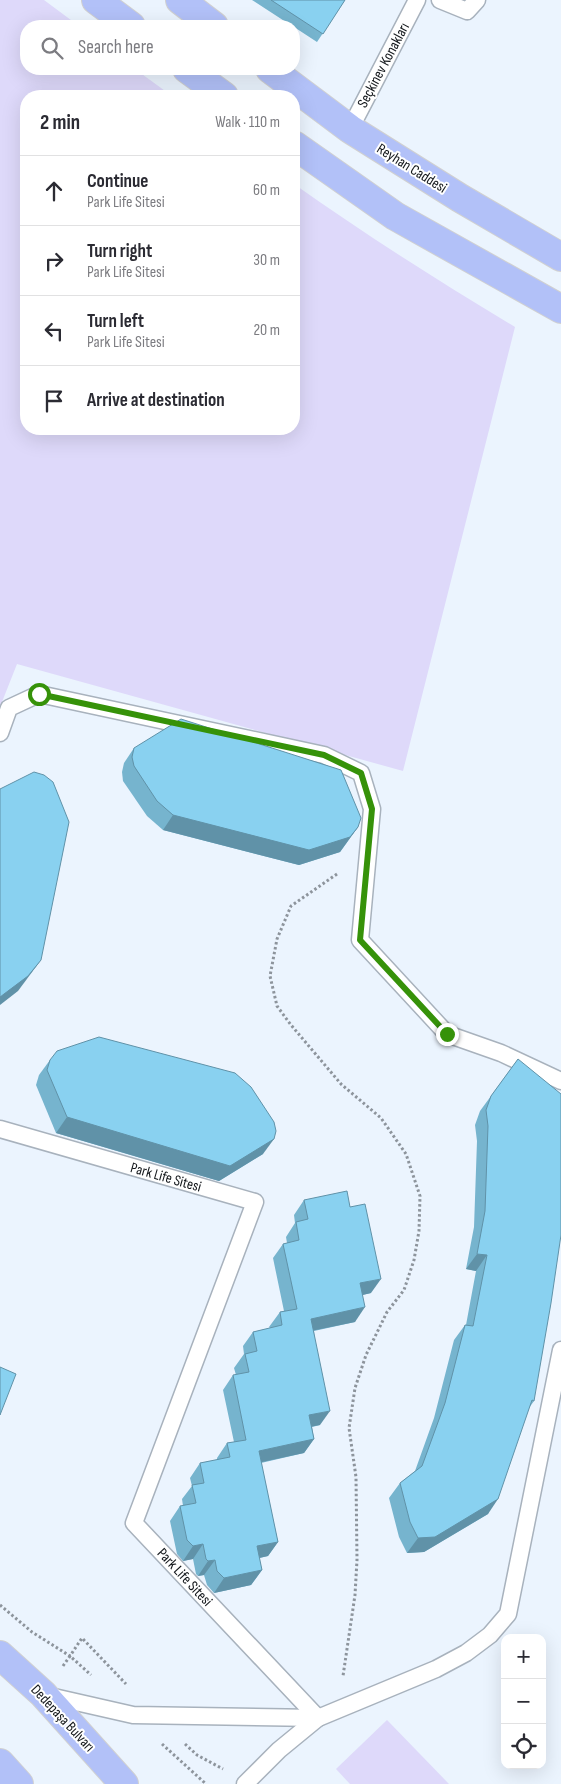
<!DOCTYPE html>
<meta charset="utf-8">
<style>
body{margin:0;font-family:"Sofia Sans Condensed",sans-serif;background:#f2f2f3;color:#2b2b33}
.controls{position:absolute;right:15px;bottom:15px;display:grid;overflow:hidden;border-radius:10px;box-shadow:0 5px 20px #0002}
.controls button{width:45px;height:45px;display:grid;place-items:center;padding:0;border:0;border-bottom:1px solid #e1e1e2;background:#fff;color:#2b2b33;font:25px sans-serif}
.stop{position:absolute;width:15px;height:15px;margin:-11px;border:4px solid #369209;border-radius:50%;background:#fff}
.stop.end{background:#369209;border-color:#fff;box-shadow:0 1px 5px #0008}
.list{margin:0;padding:0;list-style:none}
h2{display:flex;justify-content:space-between;align-items:center;height:65px;margin:0;padding:0 20px;font-size:21px}
h2 small{font-size:16px;font-weight:400;color:#7c7c81}
.list li{display:grid;grid-template-columns:32px 1fr auto;gap:15px;align-items:center;box-sizing:border-box;height:70px;padding:0 20px;border-top:1px solid #e1e1e2}
.list b{display:block;font-size:19px;white-space:nowrap}
.list p{margin:0;font-size:16px;white-space:nowrap;color:#7c7c81}
.list em{font-size:16px;font-style:normal;color:#7c7c81}
.icon{flex:none;width:28px;height:28px;fill:none;stroke:currentColor;stroke-width:2;stroke-linecap:round;stroke-linejoin:round}
.map{position:relative;flex:none;width:561px;height:1784px;overflow:hidden}
.search{position:absolute;background:#fff;box-shadow:0 5px 20px #0002;left:20px;top:20px;width:280px;height:55px;display:flex;align-items:center;gap:12px;box-sizing:border-box;padding:0 18px;border-radius:20px;color:#7c7c81;font-size:19px}
.panel{position:absolute;background:#fff;box-shadow:0 5px 20px #0002;left:20px;top:90px;width:280px;height:345px;border-radius:20px}
.map>svg:first-child{display:block}
.green{fill:#ded9fa}
.lines{fill:none;stroke-linecap:round;stroke-linejoin:round}
.lane-casing{stroke:#a8b2bd;stroke-width:19}
.primary-casing{stroke:#d0d0d1;stroke-width:30}
.path{stroke:#8d949c;stroke-width:3;stroke-dasharray:2.5 2.5;stroke-linecap:butt}
.lane{stroke:#fff;stroke-width:16}
.primary{stroke:#b2c1f8;stroke-width:28}
.wall{fill:#76b4ce}
.shaded-wall{fill:#6092a8}
.building{fill:#89d1f0;stroke:#6092a8}
.route{stroke:#369209;stroke-width:6}
.labels{text-anchor:middle;stroke-width:4;stroke-linejoin:round;paint-order:stroke}
.street-label{font-size:15px;fill:#12161a;stroke:#fff}
</style>
<div class="map">
<svg width="561" height="1784" viewBox="0 0 561 1784">
<rect width="100%" height="100%" fill="#ebf4fe"/>
<!-- green -->
<g class="green">
<path d="M0 0H44L79 26H26V69H135L172 96H26V429H294V184C366 235 440 282 515 327L403 771 17 664 0 707Z"/>
<path d="M387 1720 449 1784H350L336 1769Z"/>
</g>
<g class="lines">
<!-- lane casing -->
<g class="lane-casing">
<g id="lane">
<path d="M440 0 467 11 477 0"/>
<path d="M350 129 417 0"/>
<path d="M0 733 9 708 39 694 324 755 361 773 372 809 360 940 447 1034 501 1053 561 1081"/>
<path d="M0 1129 255 1202 134 1523 318 1718"/>
<path d="M45 1695 133 1715 318 1718"/>
<path d="M245 1784 279 1750 318 1718 436 1669 466 1653 490 1635 508 1614 561 1350"/>
</g>
</g>
<!-- primary casing -->
<g class="primary-casing">
<g id="primary">
<path d="M96 0 131 26"/>
<path d="M180 0 214 26"/>
<path d="M187 69 224 96"/>
<path d="M270 69 350 129 460 198 561 257"/>
<path d="M294 145 395 216 561 309"/>
<path d="M0 1655 43 1694 124 1784"/>
<path d="M0 1763 19 1784"/>
</g>
</g>
<!-- path -->
<g class="path">
<path d="M337 874 291 906 277 939 270 976 277 1006 291 1025 341 1084 381 1118 406 1154 420 1196 419 1231 414 1260 404 1290 387 1312 366 1355 355 1388 349 1428 356 1477 357 1560 355 1595 343 1676"/>
<path d="M0 1605 32 1632 70 1656 82 1638 126 1684"/>
<path d="M63 1666 70 1656 91 1675"/>
<path d="M162 1744 206 1784"/>
<path d="M185 1744 197 1755 223 1769"/>
</g>
<!-- lane -->
<use href="#lane" class="lane"/>
<!-- primary -->
<use href="#primary" class="primary"/>
</g>
<!-- wall -->
<g class="wall">
<path d="M252 0H345L317 42 294 27V26H292Z"/>
<path d="M134 748 358 827 340 852 299 865 163 830 147 816 123 781 122 772 124 763Z"/>
<path d="M518 1059 534 1401 529 1408 488 1514 424 1552 407 1553 399 1537 389 1498 400 1483 415 1471 434 1418 454 1340 465 1325H466L476 1271 466 1269 474 1227 477 1141 475 1125 480 1111Z"/>
<path d="M50 1060 263 1154 219 1181 56 1133 36 1085 39 1075Z"/>
<path d="M304 1200 350 1207 371 1293 362 1295 355 1322 314 1331 320 1425 312 1427 314 1439 304 1453 261 1463 278 1542 268 1556 259 1558 262 1570 251 1585 214 1593 207 1585 204 1575 198 1576 196 1574 193 1559 183 1561 177 1554 170 1521 180 1506H183L182 1499 192 1486 190 1478 200 1463 217 1460V1458L227 1443 234 1442 223 1390 233 1375H236L234 1368 244 1354 243 1346 253 1332 270 1328 269 1327 280 1312 284 1311 273 1258 283 1244 287 1243 286 1237 295 1223 294 1215Z"/>
</g>
<!-- shaded-wall -->
<g class="shaded-wall">
<path d="M173 815 358 827 340 852 299 865 163 830Z"/>
<path d="M41 960 18 991 0 1005V997Z"/>
<path d="M67 1117 274 1139 263 1154 219 1181 56 1133Z"/>
<path d="M477 1254 487 1255 476 1271 466 1269Z"/>
<path d="M381 1279 371 1293 350 1298 360 1283Z"/>
<path d="M365 1307 355 1322 301 1333 311 1319Z"/>
<path d="M330 1411 320 1425 299 1429 309 1415Z"/>
<path d="M314 1439 304 1453 248 1465 259 1451Z"/>
<path d="M498 1499 488 1514 424 1552 407 1553 418 1538Z"/>
<path d="M278 1542 268 1556 247 1561 257 1546Z"/>
<path d="M203 1544 193 1559 183 1561 193 1546Z"/>
<path d="M215 1560 204 1575 198 1576 208 1561Z"/>
<path d="M262 1570 251 1585 214 1593 224 1578Z"/>
</g>
<!-- building -->
<g class="building">
<path d="M271 0H345L323 34Z"/>
<path d="M181 719 341 770 361 818 358 827 350 837 309 850 173 815 157 801 134 766 132 757 134 748Z"/>
<path d="M34 772 44 775 53 782 69 822 41 960 28 976 0 997V789Z"/>
<path d="M99 1037 235 1073 251 1087 274 1122 276 1131 274 1139 230 1166 67 1117 47 1070 50 1060 57 1051Z"/>
<path d="M518 1059 561 1094V1235L551 1303 534 1401 532 1400 498 1499 435 1537 418 1538 410 1522 400 1483 422 1466 445 1403 465 1325 473 1326 487 1255 477 1254 485 1211 488 1126 486 1110 491 1096Z"/>
<path d="M347 1191 350 1207 365 1204 381 1279 360 1283 365 1307 311 1319 330 1411 309 1415 314 1439 259 1451 278 1542 257 1546 262 1570 224 1578 217 1571 215 1560 208 1561 206 1559 203 1544 193 1546 187 1540 180 1506 196 1503 192 1485 204 1483 200 1463 230 1457 227 1443 246 1440 233 1375 249 1372 245 1354 257 1351 253 1332 282 1325 280 1312 297 1309 283 1244 299 1240 296 1222 308 1219 304 1200Z"/>
<path d="M0 1367 16 1374 0 1415Z"/>
</g>
<g class="lines">
<!-- route -->
<path class="route" d="M39 694 324 755 361 773 372 809 360 940 447 1034"/>
</g>
<g class="labels">
<!-- street labels -->
<g class="street-label">
<text transform="translate(383 65) rotate(-62)" y="5">Seçkinev Konakları</text>
<text transform="translate(412 168) rotate(32)" y="5">Reyhan Caddesi</text>
<text transform="translate(166 1177) rotate(16)" y="5">Park Life Sitesi</text>
<text transform="translate(185 1577) rotate(47)" y="5">Park Life Sitesi</text>
<text transform="translate(63 1718) rotate(47)" y="5">Dedepaşa Bulvarı</text>
</g>
</g>
</svg>
<div class="controls">
<button>+</button>
<button>−</button>
<button><svg class="icon" aria-label="locate" viewBox="0 0 24 24"><circle cx="12" cy="12" r="6"/><path d="M12 2v4M12 18v4M2 12h4M18 12h4"/></svg></button>
</div>
<div class="stop" style="left:39px;top:694px"></div>
<div class="stop end" style="left:447px;top:1034px"></div>
<div class="search"><svg class="icon" aria-label="search" viewBox="0 0 24 24"><circle cx="10" cy="10" r="6"/><path d="M15 15l6 6"/></svg>Search here</div>
<section class="panel">
<h2>2 min<small>Walk · 110 m</small></h2>
<ul class="list">
<li><svg class="icon" aria-label="ahead" viewBox="0 0 24 24"><path d="M12 20V5M6 11l6-6 6 6"/></svg><div><b>Continue</b><p>Park Life Sitesi</p></div><em>60 m</em></li>
<li><svg class="icon" aria-label="right" viewBox="0 0 24 24"><path d="M7 20v-9h11M14 6l5 5-5 5"/></svg><div><b>Turn right</b><p>Park Life Sitesi</p></div><em>30 m</em></li>
<li><svg class="icon" aria-label="left" viewBox="0 0 24 24"><path d="M17 20v-9H6M10 6l-5 5 5 5"/></svg><div><b>Turn left</b><p>Park Life Sitesi</p></div><em>20 m</em></li>
<li><svg class="icon" aria-label="arrive" viewBox="0 0 24 24"><path d="M6 21V4h12l-3 4 3 4H6"/></svg><div><b>Arrive at destination</b></div></li>
</ul>
</section>
</div>
